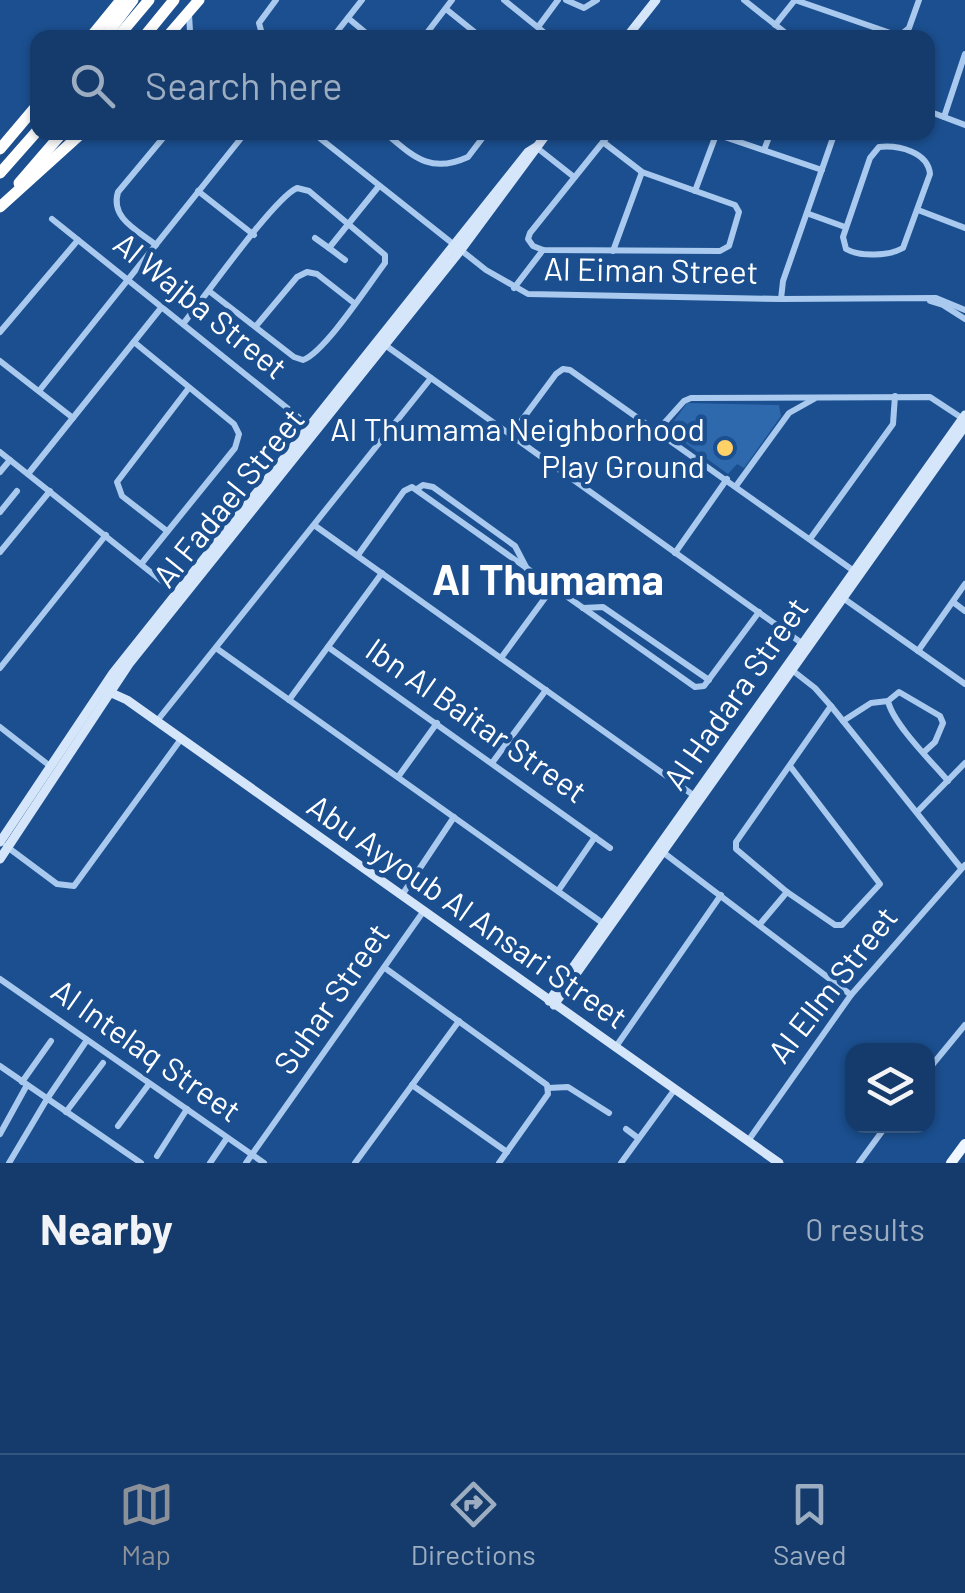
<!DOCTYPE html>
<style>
body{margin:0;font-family:Barlow,sans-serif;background:#214673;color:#f1f3f6}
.controls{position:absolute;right:30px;bottom:30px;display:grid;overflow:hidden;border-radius:20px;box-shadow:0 2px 8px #0004}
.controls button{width:90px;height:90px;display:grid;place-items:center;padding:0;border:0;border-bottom:2px solid #33557e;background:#143b6b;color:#f1f3f6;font:50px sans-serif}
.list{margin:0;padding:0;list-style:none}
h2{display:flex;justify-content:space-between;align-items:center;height:130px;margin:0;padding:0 40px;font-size:42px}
h2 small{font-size:32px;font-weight:400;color:#9dadc1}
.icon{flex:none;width:55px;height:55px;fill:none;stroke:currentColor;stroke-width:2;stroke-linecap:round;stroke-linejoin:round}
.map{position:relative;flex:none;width:965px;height:1163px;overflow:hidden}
.search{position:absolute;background:#143b6b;box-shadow:0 2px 8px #0004;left:30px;right:30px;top:30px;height:110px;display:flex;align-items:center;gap:25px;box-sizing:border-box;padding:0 35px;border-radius:20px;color:#9dadc1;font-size:38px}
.sheet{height:290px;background:#143b6b}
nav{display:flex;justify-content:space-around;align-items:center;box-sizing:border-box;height:140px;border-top:2px solid #33557e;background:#143b6b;font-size:28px;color:#9dadc1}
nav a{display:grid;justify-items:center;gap:5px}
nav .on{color:#8c9099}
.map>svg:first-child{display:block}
.green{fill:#2e69ad}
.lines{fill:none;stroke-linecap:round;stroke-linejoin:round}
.street{stroke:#a9c9ee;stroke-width:6}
.secondary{stroke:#d6e6fa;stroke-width:9}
.primary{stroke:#f0f6ff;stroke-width:10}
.highway{stroke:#fff;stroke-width:11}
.poi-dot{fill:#ffd166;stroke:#1b4f8f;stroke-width:4}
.labels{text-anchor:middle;stroke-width:9;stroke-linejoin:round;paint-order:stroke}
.street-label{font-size:32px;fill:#fff;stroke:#1b4f8f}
.poi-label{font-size:32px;fill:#fff;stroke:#1b4f8f;text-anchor:end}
.district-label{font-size:42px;font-weight:bold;fill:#fff;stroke:#1b4f8f}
</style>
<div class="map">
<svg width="965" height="1163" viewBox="0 0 965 1163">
<rect width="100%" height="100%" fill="#1b4f8f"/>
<!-- green -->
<path class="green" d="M687 403 779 405 781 416 744 468 737 464 728 474 670 432 669 428Z"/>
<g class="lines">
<!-- street -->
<g class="street">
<path d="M504 0 551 38"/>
<path d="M566 0 584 8 597 0"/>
<path d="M744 0 792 38"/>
<path d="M446 9 482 38"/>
<path d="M189 15 190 31 195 38"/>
<path d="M348 18 372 38"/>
<path d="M775 25 795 0 899 36 909 28 919 0"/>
<path d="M538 27 558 0"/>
<path d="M263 38 259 23 276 0"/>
<path d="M332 38 362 0"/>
<path d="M423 38 452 0"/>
<path d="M928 111 965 125"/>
<path d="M944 117 965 54"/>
<path d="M312 132 486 270 528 294 781 299 936 298 965 310"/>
<path d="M384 132C412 155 429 175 468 157L487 132"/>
<path d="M710 132 822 170"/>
<path d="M603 142 642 172 735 205 739 212 729 246 720 251 543 250 533 246 528 239 530 233 611 132"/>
<path d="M536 147 574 177"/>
<path d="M879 147C899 145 928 152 930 174L903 248C889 256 860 257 846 249L843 237 870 158Z"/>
<path d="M764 150 771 132"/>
<path d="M198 191 254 235"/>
<path d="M695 191 716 135"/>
<path d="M918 210 965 228"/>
<path d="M809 214 845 227"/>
<path d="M52 219 312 428"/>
<path d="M315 238 329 248"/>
<path d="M156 245C137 230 110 218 118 192L168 132"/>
<path d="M613 251 642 172"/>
<path d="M345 260 329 248 379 186"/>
<path d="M514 288 543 250"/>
<path d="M781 299 783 281 835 132"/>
<path d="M930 301 943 305 965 319"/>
<path d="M183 324C204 298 274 198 297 188L309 191 385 255V263C369 284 325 352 303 360L294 357 209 291"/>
<path d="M256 326 297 277 307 272 317 274 354 303"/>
<path d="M0 332 78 240"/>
<path d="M134 342 234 424 239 434 235 448 142 563"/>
<path d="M385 345 803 644"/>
<path d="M0 361 73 418"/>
<path d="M39 391 246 132"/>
<path d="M658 430 684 401 691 398 930 397 965 420"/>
<path d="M510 436 556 374 563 369 570 370 854 571"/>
<path d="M0 452 178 594"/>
<path d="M0 472 10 460"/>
<path d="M28 474 161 308"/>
<path d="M736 486 789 413 814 399"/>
<path d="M417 489 423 485 433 487 515 546 527 569"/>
<path d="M0 512 17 491"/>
<path d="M314 525 696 797"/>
<path d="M167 531 122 496 117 482 188 389"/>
<path d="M810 539 893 424 895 396"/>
<path d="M0 552 50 491"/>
<path d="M675 553 727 479"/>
<path d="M358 555 404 491 412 487 695 687 704 686 759 612"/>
<path d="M843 598 965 684"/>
<path d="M953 602 965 611"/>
<path d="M583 608 603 607 709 680"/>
<path d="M328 647 610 848"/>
<path d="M216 648 604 924"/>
<path d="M918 651 965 584"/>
<path d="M501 658 553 587"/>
<path d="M0 668 106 535"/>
<path d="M792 670 815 688 831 706 961 868"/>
<path d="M289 700 382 573"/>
<path d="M157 721 431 378"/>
<path d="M843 721 871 703 888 701"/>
<path d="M0 727 50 766"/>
<path d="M924 752 935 742 943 723 940 716 899 692 888 701C893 724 932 762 948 781"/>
<path d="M492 763 546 690"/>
<path d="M790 766 880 884 842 925H835L787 892 736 849V842L831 706"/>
<path d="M398 777 437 723"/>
<path d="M917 812 965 763"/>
<path d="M6 846 57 884 74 886 181 739"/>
<path d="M660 850 851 995"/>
<path d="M558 891 595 837"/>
<path d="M402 895 454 817"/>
<path d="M760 924 787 892"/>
<path d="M385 968 547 1085 548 1094 499 1163"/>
<path d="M0 979 264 1163"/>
<path d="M615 1048 721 895"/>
<path d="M0 1066 141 1163"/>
<path d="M928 1070 965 1025"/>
<path d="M22 1082 51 1041"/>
<path d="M412 1085 507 1152"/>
<path d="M548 1088 568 1087 609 1113"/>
<path d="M66 1112 103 1063"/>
<path d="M118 1126 149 1084"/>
<path d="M626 1129 638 1138"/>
<path d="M0 1134 27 1085"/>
<path d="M748 1141 851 995 965 865"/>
<path d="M157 1156 187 1109"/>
<path d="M9 1163 47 1099 87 1040"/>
<path d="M210 1163 227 1138"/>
<path d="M246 1163 423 912"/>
<path d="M355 1163 459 1021"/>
<path d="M621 1163 675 1089"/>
<path d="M859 1163 886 1126"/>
</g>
<!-- secondary -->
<g class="secondary">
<path d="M626 38 656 0"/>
<path d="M107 691 127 700 779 1163"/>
<path d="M0 842 113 673 528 152 536 147"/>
<path d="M0 859 129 664 460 251 548 132"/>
<path d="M549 1001 965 415"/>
<path d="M554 1005 965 426"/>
</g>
<!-- primary -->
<path class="primary" d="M951 1163 965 1144"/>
<!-- highway -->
<g class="highway">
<path d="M90 38 121 0"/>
<path d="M104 38 133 0"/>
<path d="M117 38 149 0"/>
<path d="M143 38 174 0"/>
<path d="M166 38 199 0"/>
<path d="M0 149 38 104"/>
<path d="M0 173 38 130"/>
<path d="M19 183 63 132"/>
<path d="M0 207 83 132"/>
</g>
</g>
<!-- markers -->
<circle class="poi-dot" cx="725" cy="448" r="10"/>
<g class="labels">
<!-- street labels -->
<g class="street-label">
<text transform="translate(651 271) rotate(1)" y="11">Al Eiman Street</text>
<text transform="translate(200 306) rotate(39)" y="11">Al Wajba Street</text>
<text transform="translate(229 498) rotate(-51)" y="11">Al Fadael Street</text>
<text transform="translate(736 694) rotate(-55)" y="11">Al Hadara Street</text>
<text transform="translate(476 721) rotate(35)" y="11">Ibn Al Baitar Street</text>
<text transform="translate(467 912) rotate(35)" y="11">Abu Ayyoub Al Ansari Street</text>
<text transform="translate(833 985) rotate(-52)" y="11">Al Ellm Street</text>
<text transform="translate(332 999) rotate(-55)" y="11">Suhar Street</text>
<text transform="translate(146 1051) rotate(35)" y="11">Al Intelaq Street</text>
</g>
<!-- poi labels -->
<g class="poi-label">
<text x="705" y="441">Al Thumama Neighborhood<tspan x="705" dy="37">Play Ground</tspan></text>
</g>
<!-- district labels -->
<g class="district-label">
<text x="548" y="595">Al Thumama</text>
</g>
</g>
</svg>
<div class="controls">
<button><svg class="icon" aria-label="layers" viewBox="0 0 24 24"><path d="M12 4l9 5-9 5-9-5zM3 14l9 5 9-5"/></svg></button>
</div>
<div class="search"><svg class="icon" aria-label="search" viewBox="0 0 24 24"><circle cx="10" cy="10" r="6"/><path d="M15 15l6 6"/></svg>Search here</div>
</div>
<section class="sheet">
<h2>Nearby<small>0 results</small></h2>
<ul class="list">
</ul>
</section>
<nav>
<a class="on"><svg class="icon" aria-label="map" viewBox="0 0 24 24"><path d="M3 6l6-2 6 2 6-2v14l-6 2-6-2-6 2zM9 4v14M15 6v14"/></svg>Map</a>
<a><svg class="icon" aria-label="directions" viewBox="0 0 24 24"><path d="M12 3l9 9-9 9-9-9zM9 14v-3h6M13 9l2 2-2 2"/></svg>Directions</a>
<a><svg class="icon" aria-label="saved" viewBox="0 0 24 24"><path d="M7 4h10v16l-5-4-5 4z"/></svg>Saved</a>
</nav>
